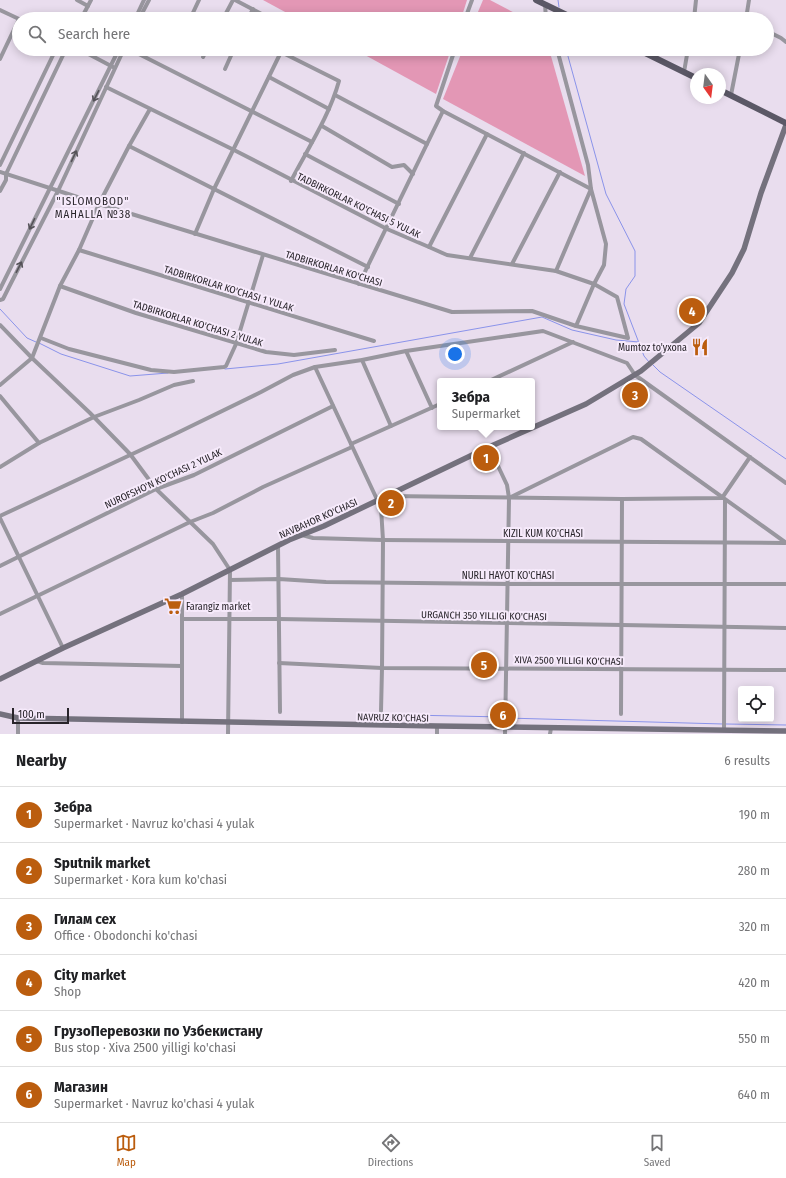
<!DOCTYPE html>
<meta charset="utf-8">
<style>
body{margin:0;font-family:"Fira Sans Condensed",sans-serif;background:#f6f6f6;color:#202124}
.controls{position:absolute;right:12px;bottom:12px;display:grid;overflow:hidden;border-radius:4px;box-shadow:0 2px 10px #0003}
.controls button{width:36px;height:36px;display:grid;place-items:center;padding:0;border:0;border-bottom:1px solid #e0e0e0;background:#fff;color:#202124;font:20px sans-serif}
.compass{position:absolute;left:690px;top:68px;width:36px;height:36px;border-radius:50%;background:#fff;box-shadow:0 2px 10px #0003;rotate:166deg}
.scale{position:absolute;left:12px;bottom:10px;width:57px;box-sizing:border-box;padding-left:4px;border:2px solid #28242a;border-top:0;font-size:11px;line-height:14px;white-space:nowrap;color:#28242a;-webkit-text-stroke:3px #f6eafb;paint-order:stroke}
.you{position:absolute;left:455px;top:354px;width:14px;height:14px;margin:-10px;border:3px solid #fff;border-radius:50%;background:#1a73e8;box-shadow:0 0 0 6px #1a73e833}
.badge{display:grid;place-items:center;width:26px;height:26px;border-radius:50%;background:#bb5d0e;color:#fff;font-size:13px;font-weight:700}
.pin{position:absolute;translate:-50% -50%;border:2px solid #fff;box-shadow:0 1px 4px #0006}
.popup{position:absolute;left:437px;top:378px;width:98px;height:52px;box-sizing:border-box;display:grid;place-content:center;border-radius:4px;background:#fff;filter:drop-shadow(0 1px 3px #0005);font-size:13px;white-space:nowrap;color:#757577}
.popup b{font-size:15px;color:#202124}
.popup::after{content:'';position:absolute;left:50%;top:100%;margin-left:-8px;border:8px solid transparent;border-top-color:#fff}
.list{margin:0;padding:0;list-style:none}
h2{display:flex;justify-content:space-between;align-items:center;height:52px;margin:0;padding:0 16px;font-size:17px}
h2 small{font-size:13px;font-weight:400;color:#757577}
.list li{display:grid;grid-template-columns:26px 1fr auto;gap:12px;align-items:center;box-sizing:border-box;height:56px;padding:0 16px;border-top:1px solid #e0e0e0}
.list b{display:block;font-size:15px;white-space:nowrap}
.list p{margin:0;font-size:13px;white-space:nowrap;color:#757577}
.list em{font-size:13px;font-style:normal;color:#757577}
.icon{flex:none;width:22px;height:22px;fill:none;stroke:currentColor;stroke-width:2;stroke-linecap:round;stroke-linejoin:round}
.map{position:relative;flex:none;width:786px;height:734px;overflow:hidden}
.search{position:absolute;background:#fff;box-shadow:0 2px 10px #0003;left:12px;right:12px;top:12px;height:44px;display:flex;align-items:center;gap:10px;box-sizing:border-box;padding:0 14px;border-radius:22px;color:#757577;font-size:15px}
.sheet{height:388px;background:#fff}
nav{display:flex;justify-content:space-around;align-items:center;box-sizing:border-box;height:56px;border-top:1px solid #e0e0e0;background:#fff;font-size:11px;color:#757577}
nav a{display:grid;justify-items:center;gap:2px}
nav .on{color:#bb5d0e}
.map>svg:first-child{display:block}
.green{fill:#e397b5}
.lines{fill:none;stroke-linecap:round;stroke-linejoin:round}
.stream{stroke:#8a93ea;stroke-width:1}
.street{stroke:#98969e;stroke-width:4}
.secondary{stroke:#74717d;stroke-width:5.5}
.primary{stroke:#5b5866;stroke-width:6}
.oneway{stroke:#555258}
.labels{text-anchor:middle;stroke-width:4;stroke-linejoin:round;paint-order:stroke}
.street-label{font-size:10px;fill:#28242a;stroke:#f6eafb}
.poi-label{font-size:10px;fill:#28242a;stroke:#f6eafb;text-anchor:end}
.neighbourhood-label{font-size:11px;letter-spacing:1px;fill:#28242a;stroke:#f6eafb}
</style>
<div class="map">
<svg width="786" height="734" viewBox="0 0 786 734">
<rect width="100%" height="100%" fill="#e9ddee"/>
<!-- green -->
<g class="green">
<path d="M263 0H467L461 19H298Z"/>
<path d="M483 0H490L526 19H475Z"/>
<path d="M354 49H451L436 94Z"/>
<path d="M463 49H549L585 176 443 99Z"/>
</g>
<g class="lines">
<!-- stream -->
<g class="stream">
<path d="M558 0 559 7"/>
<path d="M560 15V19"/>
<path d="M566 49 606 194 635 251V276L626 289 624 304 644 356 649 362"/>
<path d="M0 309 27 338 36 342"/>
<path d="M39 343 61 354 130 376 168 373"/>
<path d="M653 365 660 372 786 459"/>
<path d="M225 369 278 364 542 317 572 330 616 340 639 342"/>
<path d="M361 714 503 717"/>
<path d="M506 718 723 724"/>
<path d="M726 724 786 725"/>
</g>
<!-- street -->
<g class="street">
<path d="M77 0 88 6"/>
<path d="M235 0 271 19"/>
<path d="M545 4 546 19"/>
<path d="M0 10 19 19"/>
<path d="M81 19 91 0"/>
<path d="M135 19 144 0"/>
<path d="M139 19 149 0"/>
<path d="M190 19 199 0"/>
<path d="M223 19 233 0"/>
<path d="M248 19 253 9"/>
<path d="M465 19 472 0"/>
<path d="M694 19 696 0"/>
<path d="M746 19 749 0"/>
<path d="M767 31 781 38 786 42"/>
<path d="M79 49 113 67"/>
<path d="M129 49 312 142"/>
<path d="M455 49 436 106 443 111 591 189"/>
<path d="M557 49 588 165 591 189"/>
<path d="M203 57 207 49"/>
<path d="M0 59 19 19"/>
<path d="M225 69 234 49"/>
<path d="M684 72 688 49"/>
<path d="M269 77 329 109"/>
<path d="M335 95 427 144"/>
<path d="M731 95 740 49"/>
<path d="M322 126 392 167 404 165 413 174"/>
<path d="M129 146 368 267"/>
<path d="M305 154 399 204"/>
<path d="M0 165 56 49"/>
<path d="M0 172 99 204 452 312 532 311 576 326 628 338 617 297 594 284 556 271 447 255 429 247 387 229 234 150 106 87"/>
<path d="M0 191 6 180V174L66 49"/>
<path d="M195 234 214 189 281 52 339 81C329 117 308 148 291 181"/>
<path d="M429 247 487 134"/>
<path d="M79 250 374 341"/>
<path d="M470 258 524 153"/>
<path d="M512 264 560 172"/>
<path d="M556 271 591 189 606 244 604 265 594 284 576 326"/>
<path d="M359 284 443 111"/>
<path d="M60 286 136 313 266 352 294 355 335 350"/>
<path d="M0 289 119 49"/>
<path d="M0 300 3 299 9 287 58 191 124 49"/>
<path d="M0 325 32 358 90 413 130 454 156 489 213 544 230 570 228 734"/>
<path d="M41 338 69 349 151 370 174 372 224 367 226 366 236 344 263 255"/>
<path d="M406 351 432 408"/>
<path d="M362 360 391 426"/>
<path d="M315 367 381 508 383 540 382 668 381 711"/>
<path d="M489 381 573 342"/>
<path d="M0 385 32 358 60 286 79 250 99 204 129 146 150 109"/>
<path d="M0 396 39 443"/>
<path d="M351 444 440 404"/>
<path d="M489 447 507 485 509 498 505 734"/>
<path d="M0 467 39 443 94 417 139 400 174 385 193 381"/>
<path d="M388 496 622 499 722 498 750 457"/>
<path d="M511 497 633 437 641 439 785 542"/>
<path d="M0 516 175 434 261 392 293 375 315 367 362 360 406 351 543 331 627 363 635 375 786 483"/>
<path d="M0 518 63 648"/>
<path d="M302 535 313 538 383 540 785 543"/>
<path d="M278 546 280 712"/>
<path d="M0 566 156 489 194 475 333 406"/>
<path d="M230 580 279 579 326 582 507 584H786"/>
<path d="M0 614 190 522 213 513 263 487 352 447"/>
<path d="M182 619H279L786 628"/>
<path d="M37 661 43 663 182 666"/>
<path d="M279 663 382 668 786 670"/>
<path d="M621 714 622 499"/>
<path d="M18 718V734"/>
<path d="M182 722V594"/>
<path d="M724 730 725 500"/>
<path d="M437 734V726"/>
<path d="M550 734 551 728"/>
</g>
<!-- secondary -->
<g class="secondary">
<path d="M0 679 63 648 182 594 289 540 324 526 489 447 586 404 641 371 699 323 732 273 744 249 761 193 786 125"/>
<path d="M0 714 18 718 437 726 786 731"/>
</g>
<!-- primary -->
<g class="primary">
<path d="M536 0 575 19"/>
<path d="M637 49 696 78"/>
<path d="M720 90 786 123"/>
</g>
</g>
<!-- one-way arrows -->
<defs><path id="oneway-shaft" d="M-6 0H5M1.5-3L5.5 0L1.5 3" fill="none" stroke-width="1.6" stroke-linecap="round" stroke-linejoin="round"/></defs>
<g class="oneway">
<use href="#oneway-shaft" transform="translate(96 96) rotate(117)"/>
<use href="#oneway-shaft" transform="translate(74 156) rotate(-65)"/>
<use href="#oneway-shaft" transform="translate(32 224) rotate(116)"/>
<use href="#oneway-shaft" transform="translate(19 267) rotate(-63)"/>
</g>
<!-- icons -->
<defs>
<g id="restaurant-bare" transform="scale(1.38)"><path d="M-5-6h1v4h1v-4h1v4h1v-4h1v5L-1.5 .5V6h-2V.5L-5-1ZM5-6V6H3V1.5H1.5Q1.5-4 5-6Z" fill="#bb5d0e" stroke="#f6eafb" stroke-width="2.5" paint-order="stroke"/></g>
<g id="supermarket-bare" transform="scale(1.38)"><path d="M-6-5.5h2.5l.6 2H6L4.5 2H-2.5L-4.4-4H-6ZM-1.5 3.2a1.3 1.3 0 1 0 .1 0ZM3 3.2a1.3 1.3 0 1 0 .1 0Z" fill="#bb5d0e" stroke="#f6eafb" stroke-width="2.5" paint-order="stroke"/></g>
</defs>
<g fill-rule="evenodd">
<use href="#restaurant-bare" x="700" y="347"/>
<use href="#supermarket-bare" x="173" y="606"/>
</g>
<g class="labels">
<!-- street labels -->
<g class="street-label">
<text transform="translate(359 205) rotate(26)" y="4">TADBIRKORLAR KO'CHASI 5 YULAK</text>
<text transform="translate(334 268) rotate(17)" y="4">TADBIRKORLAR KO'CHASI</text>
<text transform="translate(229 288) rotate(17)" y="4">TADBIRKORLAR KO'CHASI 1 YULAK</text>
<text transform="translate(198 323) rotate(17)" y="4">TADBIRKORLAR KO'CHASI 2 YULAK</text>
<text transform="translate(163 478) rotate(-25)" y="4">NUROFSHO'N KO'CHASI 2 YULAK</text>
<text transform="translate(318 518) rotate(-24)" y="4">NAVBAHOR KO'CHASI</text>
<text x="543" y="537">KIZIL KUM KO'CHASI</text>
<text x="508" y="579">NURLI HAYOT KO'CHASI</text>
<text transform="translate(484 615) rotate(1)" y="4">URGANCH 350 YILLIGI KO'CHASI</text>
<text transform="translate(569 660) rotate(1)" y="4">XIVA 2500 YILLIGI KO'CHASI</text>
<text transform="translate(393 717) rotate(1)" y="4">NAVRUZ KO'CHASI</text>
</g>
<!-- poi labels -->
<g class="poi-label">
<text x="687" y="351">Mumtoz to'yxona</text>
<text x="186" y="610" text-anchor="start">Farangiz market</text>
</g>
<!-- neighbourhood labels -->
<g class="neighbourhood-label">
<text x="93" y="205">"ISLOMOBOD"<tspan x="93" dy="13">MAHALLA №38</tspan></text>
</g>
</g>
</svg>
<div class="controls">
<button><svg class="icon" aria-label="locate" viewBox="0 0 24 24"><circle cx="12" cy="12" r="6"/><path d="M12 2v4M12 18v4M2 12h4M18 12h4"/></svg></button>
</div>
<svg class="compass" viewBox="-18 -18 36 36"><path d="M0-13l5 13h-10z" fill="#e53935"/><path d="M0 13l5-13h-10z" fill="#757577"/></svg>
<div class="scale">100 m</div>
<div class="you"></div>
<div class="pin badge" style="left:486px;top:458px">1</div>
<div class="popup"><b>Зебра</b>Supermarket</div>
<div class="pin badge" style="left:391px;top:503px">2</div>
<div class="pin badge" style="left:635px;top:395px">3</div>
<div class="pin badge" style="left:692px;top:311px">4</div>
<div class="pin badge" style="left:484px;top:665px">5</div>
<div class="pin badge" style="left:503px;top:715px">6</div>
<div class="search"><svg class="icon" aria-label="search" viewBox="0 0 24 24"><circle cx="10" cy="10" r="6"/><path d="M15 15l6 6"/></svg>Search here</div>
</div>
<section class="sheet">
<h2>Nearby<small>6 results</small></h2>
<ul class="list">
<li><span class="badge">1</span><div><b>Зебра</b><p>Supermarket · Navruz ko'chasi 4 yulak</p></div><em>190 m</em></li>
<li><span class="badge">2</span><div><b>Sputnik market</b><p>Supermarket · Kora kum ko'chasi</p></div><em>280 m</em></li>
<li><span class="badge">3</span><div><b>Гилам сех</b><p>Office · Obodonchi ko'chasi</p></div><em>320 m</em></li>
<li><span class="badge">4</span><div><b>City market</b><p>Shop</p></div><em>420 m</em></li>
<li><span class="badge">5</span><div><b>ГрузоПеревозки по Узбекистану</b><p>Bus stop · Xiva 2500 yilligi ko'chasi</p></div><em>550 m</em></li>
<li><span class="badge">6</span><div><b>Магазин</b><p>Supermarket · Navruz ko'chasi 4 yulak</p></div><em>640 m</em></li>
</ul>
</section>
<nav>
<a class="on"><svg class="icon" aria-label="map" viewBox="0 0 24 24"><path d="M3 6l6-2 6 2 6-2v14l-6 2-6-2-6 2zM9 4v14M15 6v14"/></svg>Map</a>
<a><svg class="icon" aria-label="directions" viewBox="0 0 24 24"><path d="M12 3l9 9-9 9-9-9zM9 14v-3h6M13 9l2 2-2 2"/></svg>Directions</a>
<a><svg class="icon" aria-label="saved" viewBox="0 0 24 24"><path d="M7 4h10v16l-5-4-5 4z"/></svg>Saved</a>
</nav>
